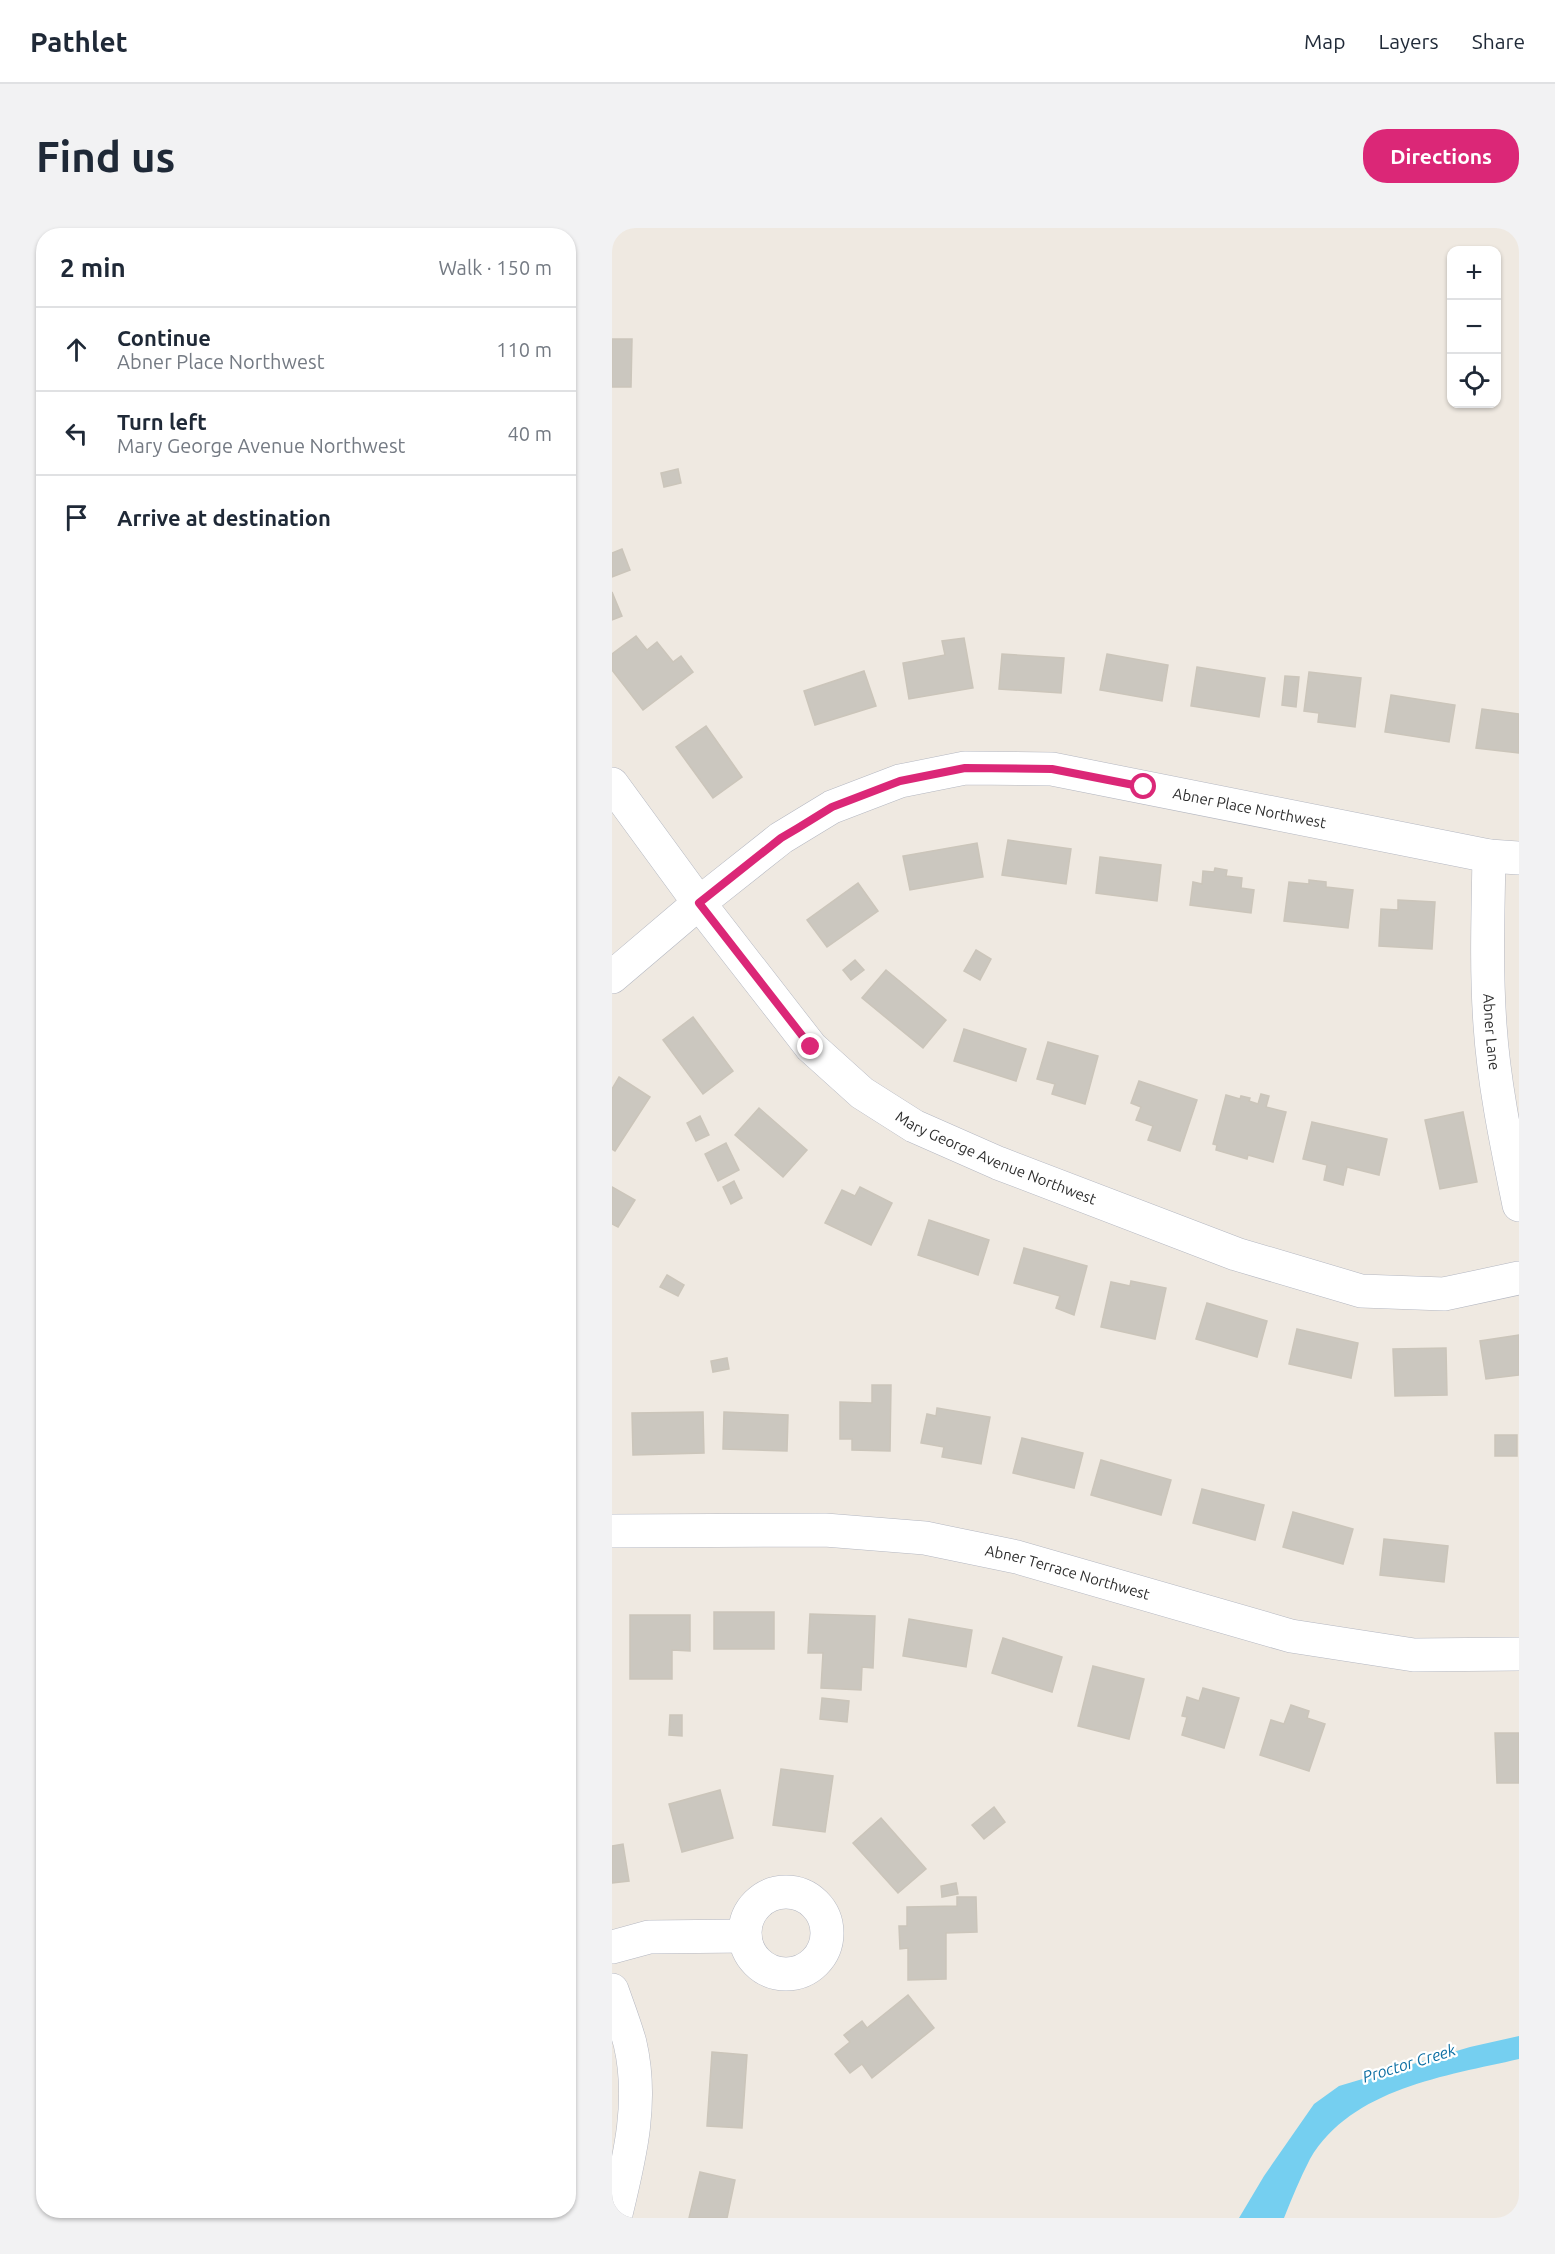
<!DOCTYPE html>
<meta charset="utf-8">
<style>
body{margin:0;font-family:Ubuntu,sans-serif;background:#f2f2f3;color:#1f2937}
.controls{position:absolute;right:18px;top:18px;display:grid;overflow:hidden;border-radius:12px;box-shadow:0 2px 4px #0004}
.controls button{width:54px;height:54px;display:grid;place-items:center;padding:0;border:0;border-bottom:2px solid #e0e1e3;background:#fff;color:#1f2937;font:30px sans-serif}
.stop{position:absolute;width:18px;height:18px;margin:-14px;border:4px solid #db2777;border-radius:50%;background:#fff}
.stop.end{background:#db2777;border-color:#fff;box-shadow:0 2px 6px #0008}
.list{margin:0;padding:0;list-style:none}
h2{display:flex;justify-content:space-between;align-items:center;height:78px;margin:0;padding:0 24px;font-size:26px}
h2 small{font-size:20px;font-weight:400;color:#747a83}
.list li{display:grid;grid-template-columns:39px 1fr auto;gap:18px;align-items:center;box-sizing:border-box;height:84px;padding:0 24px;border-top:2px solid #e0e1e3}
.list b{display:block;font-size:22px;white-space:nowrap}
.list p{margin:0;font-size:20px;white-space:nowrap;color:#747a83}
.list em{font-size:20px;font-style:normal;color:#747a83}
.icon{flex:none;width:33px;height:33px;fill:none;stroke:currentColor;stroke-width:2;stroke-linecap:round;stroke-linejoin:round}
.map{position:relative;flex:none;width:907px;height:1990px;overflow:hidden;border-radius:24px}
header{display:flex;align-items:center;gap:36px;box-sizing:border-box;height:84px;padding:0 30px;background:#fff;border-bottom:2px solid #e0e1e3}
header strong{font-size:28px}
nav{display:flex;gap:33px;margin-inline-start:auto;font-size:21px}
.intro{display:flex;align-items:center;justify-content:space-between;box-sizing:border-box;height:144px;padding:0 36px}
h1{margin:0;font-size:42px}
.button{padding:15px 27px;border-radius:24px;background:#db2777;color:#fff;font-size:21px;font-weight:700}
main{display:flex;gap:36px;padding:0 36px}
aside{flex:1;background:#fff;border-radius:24px;box-shadow:0 2px 4px #0004}
.map>svg:first-child{display:block}
.water{fill:#75cff0}
.building{fill:#cbc7bf;stroke:#cbc5ba;stroke-width:1.5}
.lines{fill:none;stroke-linecap:round;stroke-linejoin:round}
.minor-casing{stroke:#b4b7c1;stroke-width:34}
.minor{stroke:#fff;stroke-width:33}
.route{stroke:#db2777;stroke-width:8}
.labels{text-anchor:middle;stroke-width:4.5;stroke-linejoin:round;paint-order:stroke}
.street-label{font-size:15px;fill:#2e2e2e;stroke:#fff}
.water-label{font-size:16px;font-style:italic;fill:#0d6fa3;stroke:#fff}
</style>
<header>
<strong>Pathlet</strong>
<nav><a>Map</a><a>Layers</a><a>Share</a></nav>
</header>
<div class="intro"><h1>Find us</h1><a class="button">Directions</a></div>
<main>
<aside>
<h2>2 min<small>Walk · 150 m</small></h2>
<ul class="list">
<li><svg class="icon" aria-label="ahead" viewBox="0 0 24 24"><path d="M12 20V5M6 11l6-6 6 6"/></svg><div><b>Continue</b><p>Abner Place Northwest</p></div><em>110 m</em></li>
<li><svg class="icon" aria-label="left" viewBox="0 0 24 24"><path d="M17 20v-9H6M10 6l-5 5 5 5"/></svg><div><b>Turn left</b><p>Mary George Avenue Northwest</p></div><em>40 m</em></li>
<li><svg class="icon" aria-label="arrive" viewBox="0 0 24 24"><path d="M6 21V4h12l-3 4 3 4H6"/></svg><div><b>Arrive at destination</b></div></li>
</ul>
</aside>
<div class="map">
<svg width="907" height="1990" viewBox="0 0 907 1990">
<rect width="100%" height="100%" fill="#efe9e1"/>
<!-- water -->
<path class="water" d="M907 1808V1831C834 1848 740 1860 698 1931 688 1950 680 1970 672 1990H627L652 1948 702 1876 727 1858 858 1819Z"/>
<!-- building -->
<g class="building">
<path d="M0 111H20L19 159H0Z"/>
<path d="M66 241 69 255 52 259 49 245Z"/>
<path d="M10 321 18 342 0 349V325Z"/>
<path d="M0 364 10 388 0 392Z"/>
<path d="M24 408 35 422 45 414 61 434 69 428 81 444 31 482 0 442V426Z"/>
<path d="M352 410 361 460 297 471 291 435 333 427 330 413Z"/>
<path d="M390 426 452 430 449 465 387 461Z"/>
<path d="M495 426 556 437 550 473 488 462Z"/>
<path d="M585 439 653 450 647 489 579 478Z"/>
<path d="M252 443 264 478 203 497 192 463Z"/>
<path d="M697 444 749 450 743 499 706 494 707 485 692 483Z"/>
<path d="M673 448 687 449 684 479 670 477Z"/>
<path d="M779 467 843 477 837 514 773 504Z"/>
<path d="M870 481 907 486V525L864 520Z"/>
<path d="M94 498 130 549 101 570 64 519Z"/>
<path d="M396 612 459 621 454 656 390 647Z"/>
<path d="M365 615 371 649 298 662 291 628Z"/>
<path d="M488 629 549 637 545 673 484 665Z"/>
<path d="M603 640 615 642 614 648 630 650 629 660 642 662 639 685 578 677 581 654 590 656 591 643 602 644Z"/>
<path d="M697 652 714 654V659L741 662 736 700 672 693 677 654 697 656Z"/>
<path d="M246 655 266 683 215 719 195 692Z"/>
<path d="M786 672 823 674 820 721 767 718 769 681 786 682Z"/>
<path d="M364 722 379 731 368 752 352 743Z"/>
<path d="M243 732 252 742 239 752 231 742Z"/>
<path d="M274 742 334 792 311 820 250 770Z"/>
<path d="M81 789 121 843 91 866 51 812Z"/>
<path d="M352 801 414 821 404 853 342 833Z"/>
<path d="M436 814 486 828 473 876 440 866 443 856 425 851Z"/>
<path d="M7 849 38 869 3 923 0 921V861Z"/>
<path d="M527 853 585 872 568 923 536 912 541 898 524 892 529 879 519 875Z"/>
<path d="M649 866 657 868 654 879 674 884 661 934 636 927 635 931 604 922 605 917 601 916 614 867 628 871 629 868 638 870 637 873 646 876Z"/>
<path d="M147 880 195 922 171 949 123 907Z"/>
<path d="M851 884 865 954 828 961 813 892Z"/>
<path d="M88 888 97 907 84 913 75 895Z"/>
<path d="M700 894 775 911 767 947 735 939 731 957 712 952 715 937 691 931Z"/>
<path d="M114 915 127 942 106 953 93 926Z"/>
<path d="M122 953 130 970 119 976 111 959Z"/>
<path d="M0 959 23 972 6 999 0 996Z"/>
<path d="M248 959 280 975 259 1017 213 995 230 962 243 968Z"/>
<path d="M317 992 377 1012 366 1047 306 1027Z"/>
<path d="M412 1020 475 1038 462 1087 444 1080 448 1068 402 1055Z"/>
<path d="M55 1047 72 1057 66 1068 48 1059Z"/>
<path d="M519 1053 554 1060 543 1111 489 1099 499 1054 518 1058Z"/>
<path d="M595 1075 655 1093 645 1129 584 1111Z"/>
<path d="M685 1101 746 1115 739 1150 677 1136Z"/>
<path d="M907 1107V1147L874 1151 868 1113Z"/>
<path d="M834 1120 835 1167 783 1168 781 1121Z"/>
<path d="M115 1130 117 1141 101 1144 99 1133Z"/>
<path d="M260 1157H279L278 1223 240 1222V1211H228V1174L260 1175Z"/>
<path d="M325 1180 378 1189 369 1236 330 1229 332 1219 309 1215 315 1186 324 1188Z"/>
<path d="M91 1184 92 1225 21 1227 20 1185Z"/>
<path d="M112 1184 176 1187 175 1223 111 1221Z"/>
<rect x="883" y="1207" width="22" height="21"/>
<path d="M410 1210 471 1225 462 1260 401 1245Z"/>
<path d="M489 1232 559 1252 549 1287 479 1267Z"/>
<path d="M590 1261 652 1277 643 1312 581 1295Z"/>
<path d="M681 1284 741 1301 731 1336 671 1319Z"/>
<path d="M772 1311 836 1318 832 1354 768 1347Z"/>
<rect x="102" y="1384" width="60" height="37"/>
<path d="M198 1386 263 1388 261 1440 250 1439 249 1462 209 1460 211 1425H196Z"/>
<path d="M18 1387H78V1423L60 1422V1451H18Z"/>
<path d="M297 1391 360 1402 354 1439 291 1428Z"/>
<path d="M391 1410 450 1429 440 1464 380 1445Z"/>
<path d="M481 1438 532 1451 517 1511 466 1498Z"/>
<path d="M591 1460 627 1470 612 1520 570 1507 575 1489 570 1488 575 1469 587 1473Z"/>
<path d="M210 1470 237 1473 235 1494 208 1491Z"/>
<path d="M679 1477 697 1483 695 1490 713 1496 697 1543 648 1527 659 1492 672 1496Z"/>
<path d="M58 1487H70V1508L57 1507Z"/>
<path d="M883 1505H907V1555H885Z"/>
<path d="M169 1541 221 1548 213 1604 161 1597Z"/>
<path d="M108 1562 121 1610 70 1624 57 1576Z"/>
<path d="M382 1579 393 1594 372 1611 360 1597Z"/>
<path d="M269 1590 314 1641 286 1665 241 1615Z"/>
<path d="M11 1616 17 1653 0 1655V1618Z"/>
<path d="M344 1655 346 1666 330 1669 329 1658Z"/>
<path d="M345 1669H364L365 1704 334 1705V1751L296 1752V1720L288 1721 287 1698H295V1679L345 1678Z"/>
<path d="M296 1767 322 1800 260 1850 250 1836 238 1845 223 1826 238 1814 232 1807 250 1793 255 1800Z"/>
<path d="M100 1824 135 1827 130 1900 95 1898Z"/>
<path d="M88 1944 123 1952 115 1990H77Z"/>
</g>
<g class="lines">
<!-- minor casing -->
<g class="minor-casing">
<g id="minor">
<path id="s1" d="M0 556 87 675 199 819 250 865 302 898 386 935 624 1026 749 1063 832 1066 907 1050"/>
<path id="s2" d="M877 628C876 685 874 741 878 797 882 857 895 918 907 977"/>
<path id="s3" d="M0 749 87 675 169 610 220 579 288 553 353 540 440 541 877 628 907 630"/>
<path id="s4" d="M0 1303 213 1302 313 1310 405 1329 679 1408 802 1427 907 1426"/>
<circle cx="174" cy="1705" r="41"/>
<path d="M0 1719 37 1709 133 1708"/>
<path d="M0 1762C6 1779 13 1797 18 1815 32 1875 17 1932 3 1990"/>
</g>
</g>
<!-- minor -->
<use href="#minor" class="minor"/>
</g>
<g class="lines">
<!-- route -->
<path class="route" d="M199 819 87 675 169 610 186 600 220 579 288 553 353 540 440 541 532 559"/>
</g>
<g class="labels">
<!-- street labels -->
<g class="street-label">
<text dy="5" stroke="none"><textPath href="#s3" startOffset="706">Abner Place Northwest</textPath></text>
<text dy="5" stroke="none"><textPath href="#s2" startOffset="176">Abner Lane</textPath></text>
<text dy="5" stroke="none"><textPath href="#s1" startOffset="548">Mary George Avenue Northwest</textPath></text>
<text dy="5" stroke="none"><textPath href="#s4" startOffset="460">Abner Terrace Northwest</textPath></text>
</g>
<!-- water labels -->
<g class="water-label">
<text transform="translate(797 1835) rotate(-17)" y="6">Proctor Creek</text>
</g>
</g>
</svg>
<div class="controls">
<button>+</button>
<button>−</button>
<button><svg class="icon" aria-label="locate" viewBox="0 0 24 24"><circle cx="12" cy="12" r="6"/><path d="M12 2v4M12 18v4M2 12h4M18 12h4"/></svg></button>
</div>
<div class="stop" style="left:532px;top:559px"></div>
<div class="stop end" style="left:199px;top:819px"></div>
</div>
</main>
